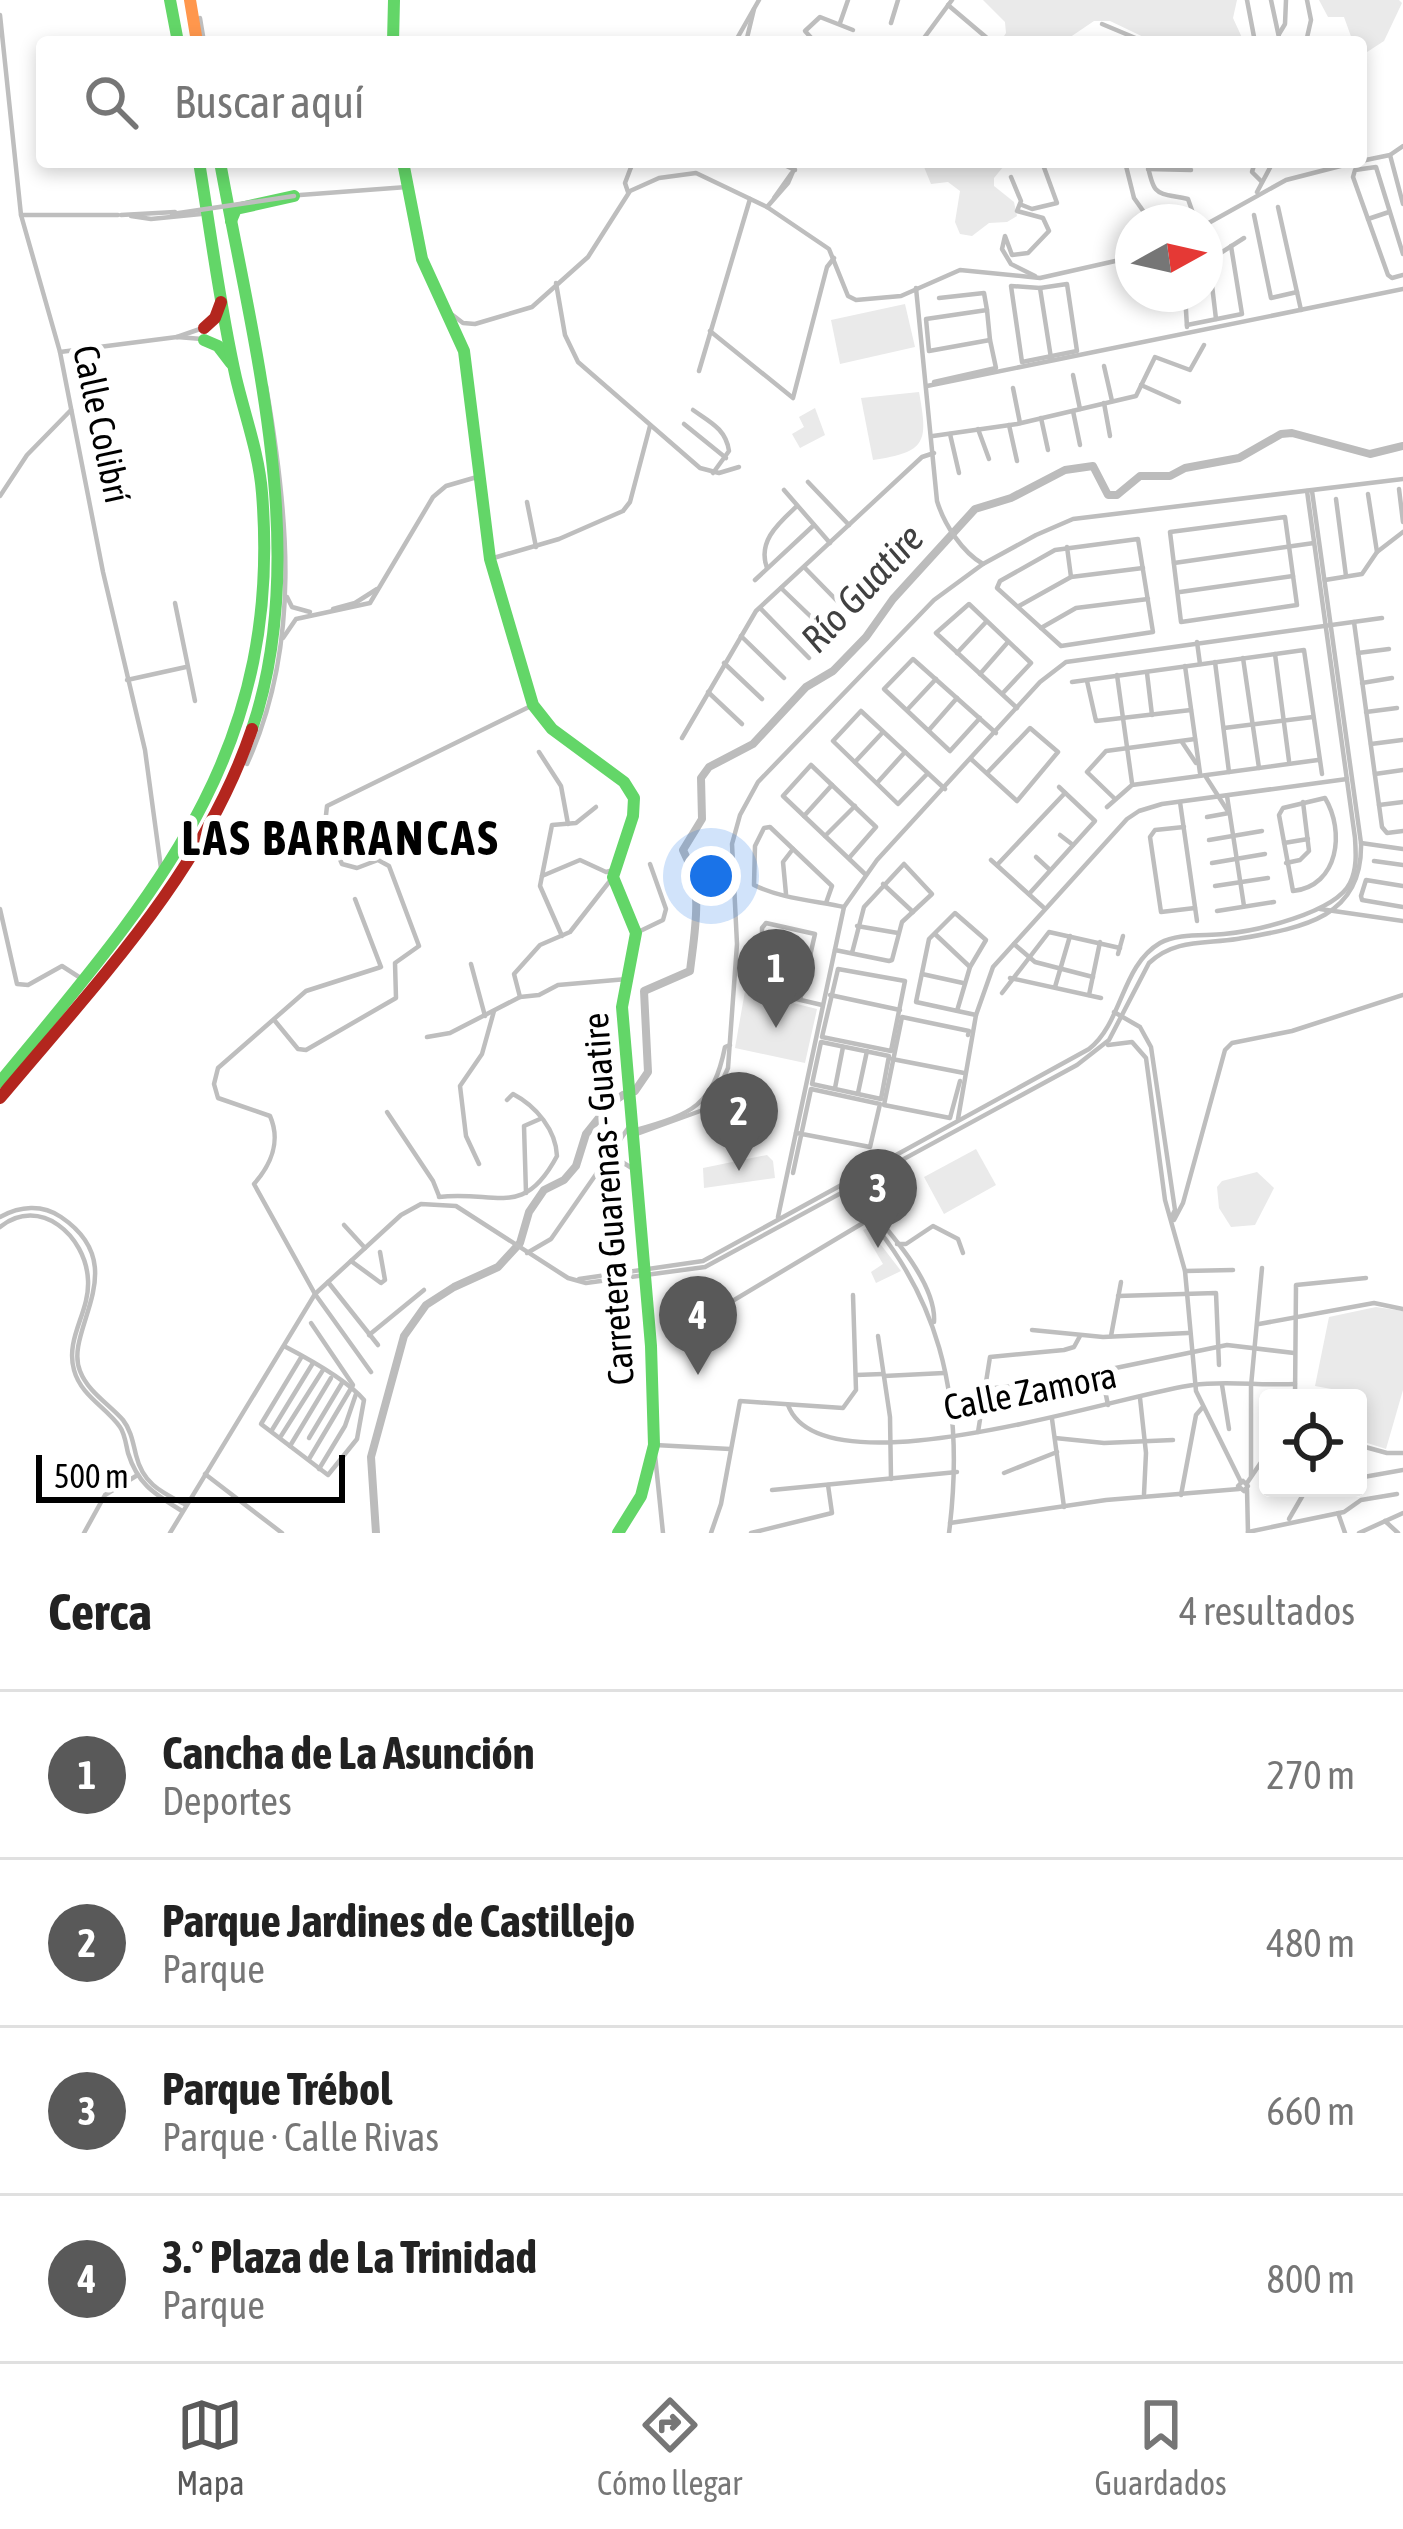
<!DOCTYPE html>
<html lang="es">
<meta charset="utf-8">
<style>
body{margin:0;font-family:"Asap Condensed",sans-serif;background:#f6f6f6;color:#222}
.controls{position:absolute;right:36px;bottom:36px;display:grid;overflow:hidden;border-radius:12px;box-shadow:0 6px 18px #0003}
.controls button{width:108px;height:108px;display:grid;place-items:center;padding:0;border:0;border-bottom:3px solid #e0e0e0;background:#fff;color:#222;font:60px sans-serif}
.compass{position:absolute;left:1115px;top:204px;width:108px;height:108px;border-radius:50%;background:#fff;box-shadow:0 6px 18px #0003;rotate:82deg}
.scale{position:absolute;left:36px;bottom:30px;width:309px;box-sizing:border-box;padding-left:12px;border:6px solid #000;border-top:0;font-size:33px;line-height:42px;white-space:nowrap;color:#000;-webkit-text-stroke:9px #fff;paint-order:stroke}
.you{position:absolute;left:711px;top:876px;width:42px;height:42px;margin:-30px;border:9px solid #fff;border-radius:50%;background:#1a73e8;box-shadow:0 0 0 18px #1a73e833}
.badge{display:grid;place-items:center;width:78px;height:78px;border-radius:50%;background:#595959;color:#fff;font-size:39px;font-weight:700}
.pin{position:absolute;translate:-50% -99px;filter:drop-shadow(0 3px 6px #0008)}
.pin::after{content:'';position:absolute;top:63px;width:42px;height:36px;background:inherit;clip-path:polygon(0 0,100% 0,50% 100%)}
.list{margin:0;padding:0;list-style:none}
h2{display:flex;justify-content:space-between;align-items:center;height:156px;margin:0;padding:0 48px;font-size:51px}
h2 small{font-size:39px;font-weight:400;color:#767676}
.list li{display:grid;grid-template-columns:78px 1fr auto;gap:36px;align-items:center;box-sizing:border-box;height:168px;padding:0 48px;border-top:3px solid #e0e0e0}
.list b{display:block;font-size:45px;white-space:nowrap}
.list p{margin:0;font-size:39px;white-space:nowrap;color:#767676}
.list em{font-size:39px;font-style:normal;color:#767676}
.icon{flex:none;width:66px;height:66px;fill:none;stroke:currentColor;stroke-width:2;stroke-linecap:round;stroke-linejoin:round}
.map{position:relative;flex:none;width:1403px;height:1533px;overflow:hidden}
.search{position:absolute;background:#fff;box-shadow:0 6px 18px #0003;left:36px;right:36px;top:36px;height:132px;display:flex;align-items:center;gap:30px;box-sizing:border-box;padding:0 42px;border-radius:12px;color:#767676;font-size:45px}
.sheet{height:828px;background:#fff}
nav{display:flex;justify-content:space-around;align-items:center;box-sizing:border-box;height:168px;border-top:3px solid #e0e0e0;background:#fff;font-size:33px;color:#767676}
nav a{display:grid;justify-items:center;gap:6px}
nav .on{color:#595959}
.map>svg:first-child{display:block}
.green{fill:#eaeaea}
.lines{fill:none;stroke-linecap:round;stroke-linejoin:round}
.river{stroke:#bcbcbc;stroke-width:8}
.street{stroke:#bebebe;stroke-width:4.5}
.fast{stroke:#63d668;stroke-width:12}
.slow{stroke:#ff974d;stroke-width:12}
.jam{stroke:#b3261e;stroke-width:12}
.street-bridge{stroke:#bebebe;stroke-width:4.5}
.labels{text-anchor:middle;stroke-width:12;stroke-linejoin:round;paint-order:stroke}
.street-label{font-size:36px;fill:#000;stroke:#fff}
.water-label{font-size:39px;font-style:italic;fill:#404040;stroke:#fff}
.district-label{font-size:48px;font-weight:bold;letter-spacing:3px;fill:#000;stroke:#fff}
</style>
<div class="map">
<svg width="1403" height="1533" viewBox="0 0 1403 1533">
<rect width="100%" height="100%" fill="#fff"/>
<!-- green -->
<g class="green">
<path d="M983 0H1237L1233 18 1244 42H1154L1110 21H1094L1063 42H1000L1006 33 1005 22Z"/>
<path d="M1319 0H1399L1402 3 1384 41 1364 54 1361 42H1353L1344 17H1328Z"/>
<path d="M922 162H1007L994 178V186L1014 202 1017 216 1007 222 989 223 972 236 960 234 955 222 960 191 948 182 931 184Z"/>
<path d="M905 304 915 347 840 364 831 320Z"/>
<path d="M919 392C928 442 927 452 873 460L861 398Z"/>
<path d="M815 408 825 435 800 448 792 434 804 427 799 417Z"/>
<path d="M745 991 817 1009 805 1063 735 1048Z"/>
<path d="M976 1149 996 1185 944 1214 924 1177Z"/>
<path d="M767 1155 773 1161 775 1178 704 1188 703 1168Z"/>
<path d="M1257 1172 1274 1188 1255 1225 1231 1227 1219 1208 1217 1187 1222 1181Z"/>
<path d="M868 1228 901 1271 876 1283 871 1272 883 1264 863 1230Z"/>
<path d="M1376 1307 1403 1311V1390L1386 1449 1358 1440V1398H1353V1393L1315 1386 1329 1317Z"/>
</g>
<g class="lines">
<!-- river -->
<g class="river">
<path d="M635 1091 648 1072 644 991 690 971C695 928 704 889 683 850L702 819 701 778 709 767 753 744 806 687 833 671 866 637 893 599 975 509 1011 498 1065 470 1093 466 1108 495H1117L1140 476H1170L1185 468 1239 458 1281 434 1292 433 1370 454 1403 446"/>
<path d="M376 1533 371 1457 404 1336 426 1305 454 1287 498 1267 520 1243 529 1212 544 1190 564 1180 576 1166 586 1134 610 1104 623 1095"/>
</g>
<!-- street -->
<g class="street">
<path d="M1247 0 1255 42"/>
<path d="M1271 0 1280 42"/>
<path d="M948 5 987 38"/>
<path d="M0 15 21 215 60 352 103 572 145 750 161 868"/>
<path d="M200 18 204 42"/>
<path d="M840 23 848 0"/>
<path d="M891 23 898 0"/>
<path d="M1102 24 1145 42"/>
<path d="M1279 34 1285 24 1286 0"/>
<path d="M735 42 759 0"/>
<path d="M746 42 754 9"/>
<path d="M815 42 805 31 820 17 853 30"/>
<path d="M921 42 952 0"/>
<path d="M1101 42H1102"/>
<path d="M1306 42 1311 20 1307 0"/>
<path d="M1390 155 1403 204"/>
<path d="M1361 161 1390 155 1403 146"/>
<path d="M778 162 795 170"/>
<path d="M1125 162 1134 198 1151 222"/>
<path d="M1147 162C1154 198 1156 192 1188 199L1196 222"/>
<path d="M1255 162 1252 172 1262 182"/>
<path d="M1148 169 1191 170"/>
<path d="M1011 177 1021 201 1017 211 1043 218 1049 231 1028 253 1012 255 1005 236 1002 249 1011 264 1035 276"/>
<path d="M628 192 625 183 633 162"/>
<path d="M1257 192 1273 162"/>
<path d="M300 195 407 187"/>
<path d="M774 198 791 174"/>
<path d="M1022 205 1032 209 1057 203 1042 162"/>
<path d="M767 207 788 183 797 162"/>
<path d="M1278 207 1301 310"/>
<path d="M21 215H118"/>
<path d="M121 215 175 212"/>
<path d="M1254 215 1271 298 1297 292"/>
<path d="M131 216 151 219 201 214"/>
<path d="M1368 219 1389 212"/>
<path d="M1205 225 1286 180 1356 162"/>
<path d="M1403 254 1376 167 1355 170 1353 177 1388 275 1392 278 1403 275"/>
<path d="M1209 260 1216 319"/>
<path d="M1205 263 1244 238"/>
<path d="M556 283 565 335 578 362 700 468 719 473 739 467"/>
<path d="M1067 284 1077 351 1022 362 1011 286 1040 288Z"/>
<path d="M916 288 937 501C944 524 962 552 983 564"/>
<path d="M1040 288 1051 358"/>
<path d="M1185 294 1187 327"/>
<path d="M987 310 990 340"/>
<path d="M450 313 463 323 475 324 532 307 588 257 630 191 659 178 696 173 767 207 829 249 848 296 856 300 901 296 960 270 1040 278 1133 257"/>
<path d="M1187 325 1242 314 1231 246"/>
<path d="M710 331 793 398 827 267 834 258"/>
<path d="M177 337 200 329"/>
<path d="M60 352 177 337 202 339"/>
<path d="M1104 366 1112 401"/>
<path d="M699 371 750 199"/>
<path d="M1073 375 1080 409"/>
<path d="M934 382 996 368 990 340 929 351 926 319 987 310 984 293 939 298"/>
<path d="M1141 385 1179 402"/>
<path d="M927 386 1403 289"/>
<path d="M1013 388 1020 423"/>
<path d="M1104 403 1110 436"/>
<path d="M693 410C710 422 726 429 729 451L713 473"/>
<path d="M1073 411 1080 445"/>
<path d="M1041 418 1048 450"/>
<path d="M684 424 726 458"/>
<path d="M1009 425 1017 461"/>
<path d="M978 429 989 459"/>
<path d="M950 434 959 473"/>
<path d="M933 436 1017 424 1136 396 1155 357 1190 370 1204 345"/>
<path d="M808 482 849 525"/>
<path d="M1399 489 1403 522"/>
<path d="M784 490 830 543"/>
<path d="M1368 494 1377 552"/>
<path d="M0 496 27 455 71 410"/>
<path d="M1336 499 1346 576"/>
<path d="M527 502 536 547"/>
<path d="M1285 517 1297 605 1181 622 1170 532Z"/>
<path d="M1138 539 1153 632 1061 646 997 588 1000 581 1055 550Z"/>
<path d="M1067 547 1071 577"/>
<path d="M490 559 559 539 623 511 630 502 650 426"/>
<path d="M1174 563 1314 543"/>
<path d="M804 567 846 610"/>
<path d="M767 568C757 541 779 523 797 506"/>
<path d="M755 580 814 525"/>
<path d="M1325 580 1362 574 1377 552 1403 532"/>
<path d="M781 588 832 637"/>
<path d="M1180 592 1293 576"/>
<path d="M287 597 292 607 310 612"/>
<path d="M175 603 195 701"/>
<path d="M1019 606 1071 577 1143 568"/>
<path d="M760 608 809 658"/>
<path d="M333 609 355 603 377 589"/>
<path d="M1354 622 1382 827 1387 833 1403 831"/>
<path d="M1041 628 1076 608 1148 599"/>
<path d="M741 636 784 678"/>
<path d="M283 638 296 619 370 603 433 497 446 486 477 477"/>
<path d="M1197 642 1200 664"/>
<path d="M957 653 986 622"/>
<path d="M1358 653 1389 649"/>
<path d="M1275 654 1289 761"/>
<path d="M1243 658 1259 768"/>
<path d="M1215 662 1229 772"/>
<path d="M724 663 762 699"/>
<path d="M1185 666 1200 773"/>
<path d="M1147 673 1152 715"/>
<path d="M980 674 1008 642"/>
<path d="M1117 675 1132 783"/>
<path d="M127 680 186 667"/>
<path d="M1087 681 1096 721 1191 710"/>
<path d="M1072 682 1304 650 1322 774"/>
<path d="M1362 683 1392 678"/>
<path d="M708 692 742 724"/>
<path d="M1002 694 1031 663 969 604 936 633 1017 708"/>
<path d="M907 710 936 679"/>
<path d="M1366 712 1397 708"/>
<path d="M980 718 950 751 884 689 913 659 996 733"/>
<path d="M1224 728 1313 717"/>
<path d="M929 730 957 698"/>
<path d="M682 738 756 611 922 457 934 453"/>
<path d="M1182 742 1196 763"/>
<path d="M1371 744 1402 740"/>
<path d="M539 752 561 786 568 824"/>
<path d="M971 759 1017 801 1058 752 1030 728 987 773"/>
<path d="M855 762 883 732"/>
<path d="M247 764C302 644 288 512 266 386"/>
<path d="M928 773 898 804 833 741 861 711 945 789"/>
<path d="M1375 774 1403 770"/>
<path d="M1206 777 1229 813 1207 817"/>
<path d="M877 783 905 752"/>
<path d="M1227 796 1244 906"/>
<path d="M1114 798 1087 772 1106 751 1195 739"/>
<path d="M1325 798C1345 831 1339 886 1293 891L1279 815 1283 808Z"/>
<path d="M1180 802 1197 921"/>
<path d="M1379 805 1403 802"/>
<path d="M1107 807 1132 785 1318 760"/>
<path d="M804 816 832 785"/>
<path d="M1184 827 1155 830 1150 837 1161 912 1195 908"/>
<path d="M1060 835 1073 845"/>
<path d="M825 836 855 806"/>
<path d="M1209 840 1262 831"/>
<path d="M1284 843 1308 839"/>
<path d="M1361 843 1403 849"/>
<path d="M1036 857 1050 870"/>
<path d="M849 858 876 827 811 765 783 796 865 874"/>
<path d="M991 860 1043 907"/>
<path d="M1374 861 1403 865"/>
<path d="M1212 863 1265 854"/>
<path d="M1286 863 1300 860 1309 851 1303 802"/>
<path d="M997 865 1065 793"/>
<path d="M542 876 580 860 606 872 614 870"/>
<path d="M883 884 913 912"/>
<path d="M1215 886 1268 878"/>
<path d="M1403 886 1366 880 1361 896 1362 900 1403 907"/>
<path d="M786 894 783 862 793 849"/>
<path d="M1029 894 1095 821 1059 787"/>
<path d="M355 899 381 967 306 991 218 1068 214 1084 218 1098 270 1116C281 1141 271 1165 254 1184L315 1294 371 1372"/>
<path d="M826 903 832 886 770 827 764 828 755 846 754 885C779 898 816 901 844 907"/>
<path d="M0 909 17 984 28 985 62 966 79 977"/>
<path d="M1320 909 1403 921"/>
<path d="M1217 911 1274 902"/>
<path d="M857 926 898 933"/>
<path d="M636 933 663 920 666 909 650 864"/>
<path d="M935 934 970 967"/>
<path d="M562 936 540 886 552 825 576 823 596 807"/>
<path d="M1014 944 1035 962 1093 977"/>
<path d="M835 950 889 961 892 960 902 922 932 894 904 864 864 907 852 953"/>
<path d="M1118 954 1123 936"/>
<path d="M761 958 808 968"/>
<path d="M471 964 485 1016"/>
<path d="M838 969 905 981 891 1051 822 1037Z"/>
<path d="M922 974 963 983"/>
<path d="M1010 978 1101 998"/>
<path d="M1055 987 1070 936"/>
<path d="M1002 993 1049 932 1120 948"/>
<path d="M830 995 900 1010"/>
<path d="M1089 995 1100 942"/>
<path d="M520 997 514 974 540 945 570 932 613 877"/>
<path d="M800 1000 815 934 766 923 762 928V991L822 1005"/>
<path d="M957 1011 970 967 986 940 955 913 929 939 916 1002 976 1015"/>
<path d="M1114 1012 1140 1027 1151 1047 1175 1210 1171 1218"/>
<path d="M275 1021 298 1049 306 1050 396 998 395 963 419 946 389 866 378 860 357 868 342 864 325 824 327 806 533 705"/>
<path d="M427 1037 450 1033 520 997 539 995 558 985 627 979"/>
<path d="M821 1042 889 1056 881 1099 812 1084Z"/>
<path d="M1108 1045 1132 1042 1146 1058 1165 1200 1185 1271 1196 1391 1241 1482"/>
<path d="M892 1059 964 1073"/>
<path d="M960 1081 950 1118 884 1105 902 1017 969 1031 968 1035"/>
<path d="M835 1088 843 1047"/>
<path d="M858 1093 867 1051"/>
<path d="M387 1112 433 1181 439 1196"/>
<path d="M958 1119 976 1015 993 967 1127 819 1139 811 1162 804 1347 779"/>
<path d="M636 1130C692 1114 713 1106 725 1047L730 1045"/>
<path d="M634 1135 703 1110 713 1101 728 1068 737 944 732 844 740 815 758 782 934 600 983 564 1036 535 1073 519 1403 479"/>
<path d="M479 1164 466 1136 460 1086 482 1054 494 1011"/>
<path d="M601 1165 622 1162 635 1170"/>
<path d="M793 1173 811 1089 880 1104 870 1147 802 1134 796 1133"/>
<path d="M850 1186C877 1219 937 1278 934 1322"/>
<path d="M843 1190C941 1287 966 1399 949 1533"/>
<path d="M526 1193 524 1126 540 1119"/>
<path d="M439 1197C496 1190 523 1220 557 1156 556 1130 536 1106 513 1094L507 1100"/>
<path d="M0 1217C20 1206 42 1204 61 1217 135 1267 63 1330 80 1371 88 1392 109 1404 123 1420 131 1430 133 1443 136 1455 143 1484 161 1492 186 1505"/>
<path d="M778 1217 844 907 877 860 1040 682 1066 662 1382 618"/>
<path d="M1174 1220 1183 1203 1225 1050 1232 1043 1292 1031 1403 995"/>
<path d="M344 1225 365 1248"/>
<path d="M0 1227C40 1195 86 1236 88 1280 90 1312 65 1338 74 1370 81 1396 106 1407 120 1427 125 1434 126 1445 128 1453 138 1485 155 1494 182 1511"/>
<path d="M897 1244H906L933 1226 958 1239 963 1253"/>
<path d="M527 1253 551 1239 631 1124"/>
<path d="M351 1261 381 1283 385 1280 380 1252"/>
<path d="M1185 1271 1233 1270"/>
<path d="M579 1279 703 1261 1089 1049C1123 1022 1121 966 1160 943 1177 933 1205 936 1224 934 1256 931 1335 913 1350 883 1357 869 1356 853 1355 838L1307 491"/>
<path d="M328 1282 378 1345"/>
<path d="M1118 1296 1216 1293 1219 1365"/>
<path d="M694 1324 868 1220"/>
<path d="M1259 1324 1374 1303 1403 1309"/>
<path d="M1032 1330 1103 1337 1188 1333"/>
<path d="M369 1335 424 1290"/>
<path d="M878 1336 890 1417 891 1479"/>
<path d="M1111 1336 1121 1282"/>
<path d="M284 1346C307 1358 348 1381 364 1400L357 1439 328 1475 261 1424 302 1356"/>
<path d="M856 1375 883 1374"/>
<path d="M884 1376 944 1373"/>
<path d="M1222 1385 1229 1429"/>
<path d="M984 1389 1027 1385"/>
<path d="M1140 1398 1146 1453 1144 1494"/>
<path d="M1295 1398 1296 1285 1366 1278"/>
<path d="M788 1405C821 1496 1122 1394 1193 1385 1225 1380 1261 1386 1295 1384"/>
<path d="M1108 1405 1101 1371 1227 1345 1294 1353"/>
<path d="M1052 1419 1064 1507"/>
<path d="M272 1430 313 1363"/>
<path d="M978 1432 990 1357 1064 1350 1074 1347 1080 1336"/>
<path d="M281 1436 323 1370"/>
<path d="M309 1438 342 1383"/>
<path d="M1055 1438 1104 1443 1173 1440"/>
<path d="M655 1445 730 1449"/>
<path d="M1358 1445 1387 1453H1403"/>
<path d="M290 1446 331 1378"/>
<path d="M655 1455 663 1533"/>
<path d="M309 1459 353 1385 311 1323"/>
<path d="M319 1469 345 1426 356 1394"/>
<path d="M1004 1473 1057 1452"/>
<path d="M205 1474 282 1533"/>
<path d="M1251 1476V1386L1262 1268"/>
<path d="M1358 1478 1403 1470"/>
<path d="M1243 1481 1248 1486 1244 1491 1238 1486Z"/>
<path d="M1247 1483 1268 1452"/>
<path d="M1247 1489 1248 1533"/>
<path d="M772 1490 957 1472"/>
<path d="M1181 1495 1196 1415 1202 1408"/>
<path d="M1338 1513 1345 1533"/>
<path d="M1289 1519 1307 1488"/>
<path d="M1385 1521 1398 1533"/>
<path d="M950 1523 1106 1500 1239 1489"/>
<path d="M1248 1532 1344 1512 1361 1500 1397 1494"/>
<path d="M84 1533 105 1495 136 1476"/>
<path d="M170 1533 315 1294 401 1215 421 1204 456 1206 568 1278 586 1283 705 1267 1077 1065 1109 1040 1149 963C1175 939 1204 944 1237 939 1301 928 1363 919 1361 843L1312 491"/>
<path d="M711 1533 721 1504 740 1401 843 1408 856 1390 853 1295"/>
<path d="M751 1533 832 1513 828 1485"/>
<path d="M1359 1533 1403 1513"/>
</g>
<!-- fast -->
<g class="fast">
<path d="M170 0 178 42"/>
<path d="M393 42 394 0"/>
<path d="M220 162C252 340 312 553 252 729"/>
<path d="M403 162 422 259 464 351 490 559 533 705 552 729 624 782 634 798 633 816 613 877 636 933 622 1007 651 1346 654 1445 641 1496 618 1533"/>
<path d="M231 221 236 209 294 196"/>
<path d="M204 340 218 346 231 363"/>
<path d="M0 1082C155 894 283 754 262 493 259 454 245 416 236 378 220 307 211 234 199 162"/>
</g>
<!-- slow -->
<path class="slow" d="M190 0 197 42"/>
<!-- jam -->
<g class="jam">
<path d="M204 328 215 318 221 302"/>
<path d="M0 1098C96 983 203 874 252 729"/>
</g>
<!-- street-bridge -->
<path class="street-bridge" d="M172 214 294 196"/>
</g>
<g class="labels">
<!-- street labels -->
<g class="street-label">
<text transform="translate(102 424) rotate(78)" y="13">Calle Colibrí</text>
<text transform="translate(608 1199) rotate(-94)" y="13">Carretera Guarenas - Guatire</text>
<text transform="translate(1030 1391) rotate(-11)" y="13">Calle Zamora</text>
</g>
<!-- water labels -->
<g class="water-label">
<text transform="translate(862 588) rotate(-47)" y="14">Río Guatire</text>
</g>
<!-- district labels -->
<g class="district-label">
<text x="341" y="855">LAS BARRANCAS</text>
</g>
</g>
</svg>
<div class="controls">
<button><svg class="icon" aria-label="locate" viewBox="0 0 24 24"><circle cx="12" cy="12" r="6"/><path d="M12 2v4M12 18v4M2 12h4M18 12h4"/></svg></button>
</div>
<svg class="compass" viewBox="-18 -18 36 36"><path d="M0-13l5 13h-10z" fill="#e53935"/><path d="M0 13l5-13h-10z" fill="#767676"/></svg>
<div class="scale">500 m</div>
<div class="you"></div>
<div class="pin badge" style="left:776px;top:1028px">1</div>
<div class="pin badge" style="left:739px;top:1171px">2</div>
<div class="pin badge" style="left:878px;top:1248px">3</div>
<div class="pin badge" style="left:698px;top:1375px">4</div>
<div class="search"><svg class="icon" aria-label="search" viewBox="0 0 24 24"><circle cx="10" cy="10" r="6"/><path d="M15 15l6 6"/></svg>Buscar aquí</div>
</div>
<section class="sheet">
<h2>Cerca<small>4 resultados</small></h2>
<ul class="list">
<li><span class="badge">1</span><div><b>Cancha de La Asunción</b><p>Deportes</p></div><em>270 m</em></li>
<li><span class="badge">2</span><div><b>Parque Jardines de Castillejo</b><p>Parque</p></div><em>480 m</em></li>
<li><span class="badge">3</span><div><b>Parque Trébol</b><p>Parque · Calle Rivas</p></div><em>660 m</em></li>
<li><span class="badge">4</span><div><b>3.° Plaza de La Trinidad</b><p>Parque</p></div><em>800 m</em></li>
</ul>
</section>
<nav>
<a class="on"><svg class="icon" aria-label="map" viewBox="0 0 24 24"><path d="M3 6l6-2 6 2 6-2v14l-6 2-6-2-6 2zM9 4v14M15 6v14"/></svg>Mapa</a>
<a><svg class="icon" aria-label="directions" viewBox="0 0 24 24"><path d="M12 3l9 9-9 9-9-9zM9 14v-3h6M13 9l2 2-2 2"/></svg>Cómo llegar</a>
<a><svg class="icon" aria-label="saved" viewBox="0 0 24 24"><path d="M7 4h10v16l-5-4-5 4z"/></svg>Guardados</a>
</nav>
